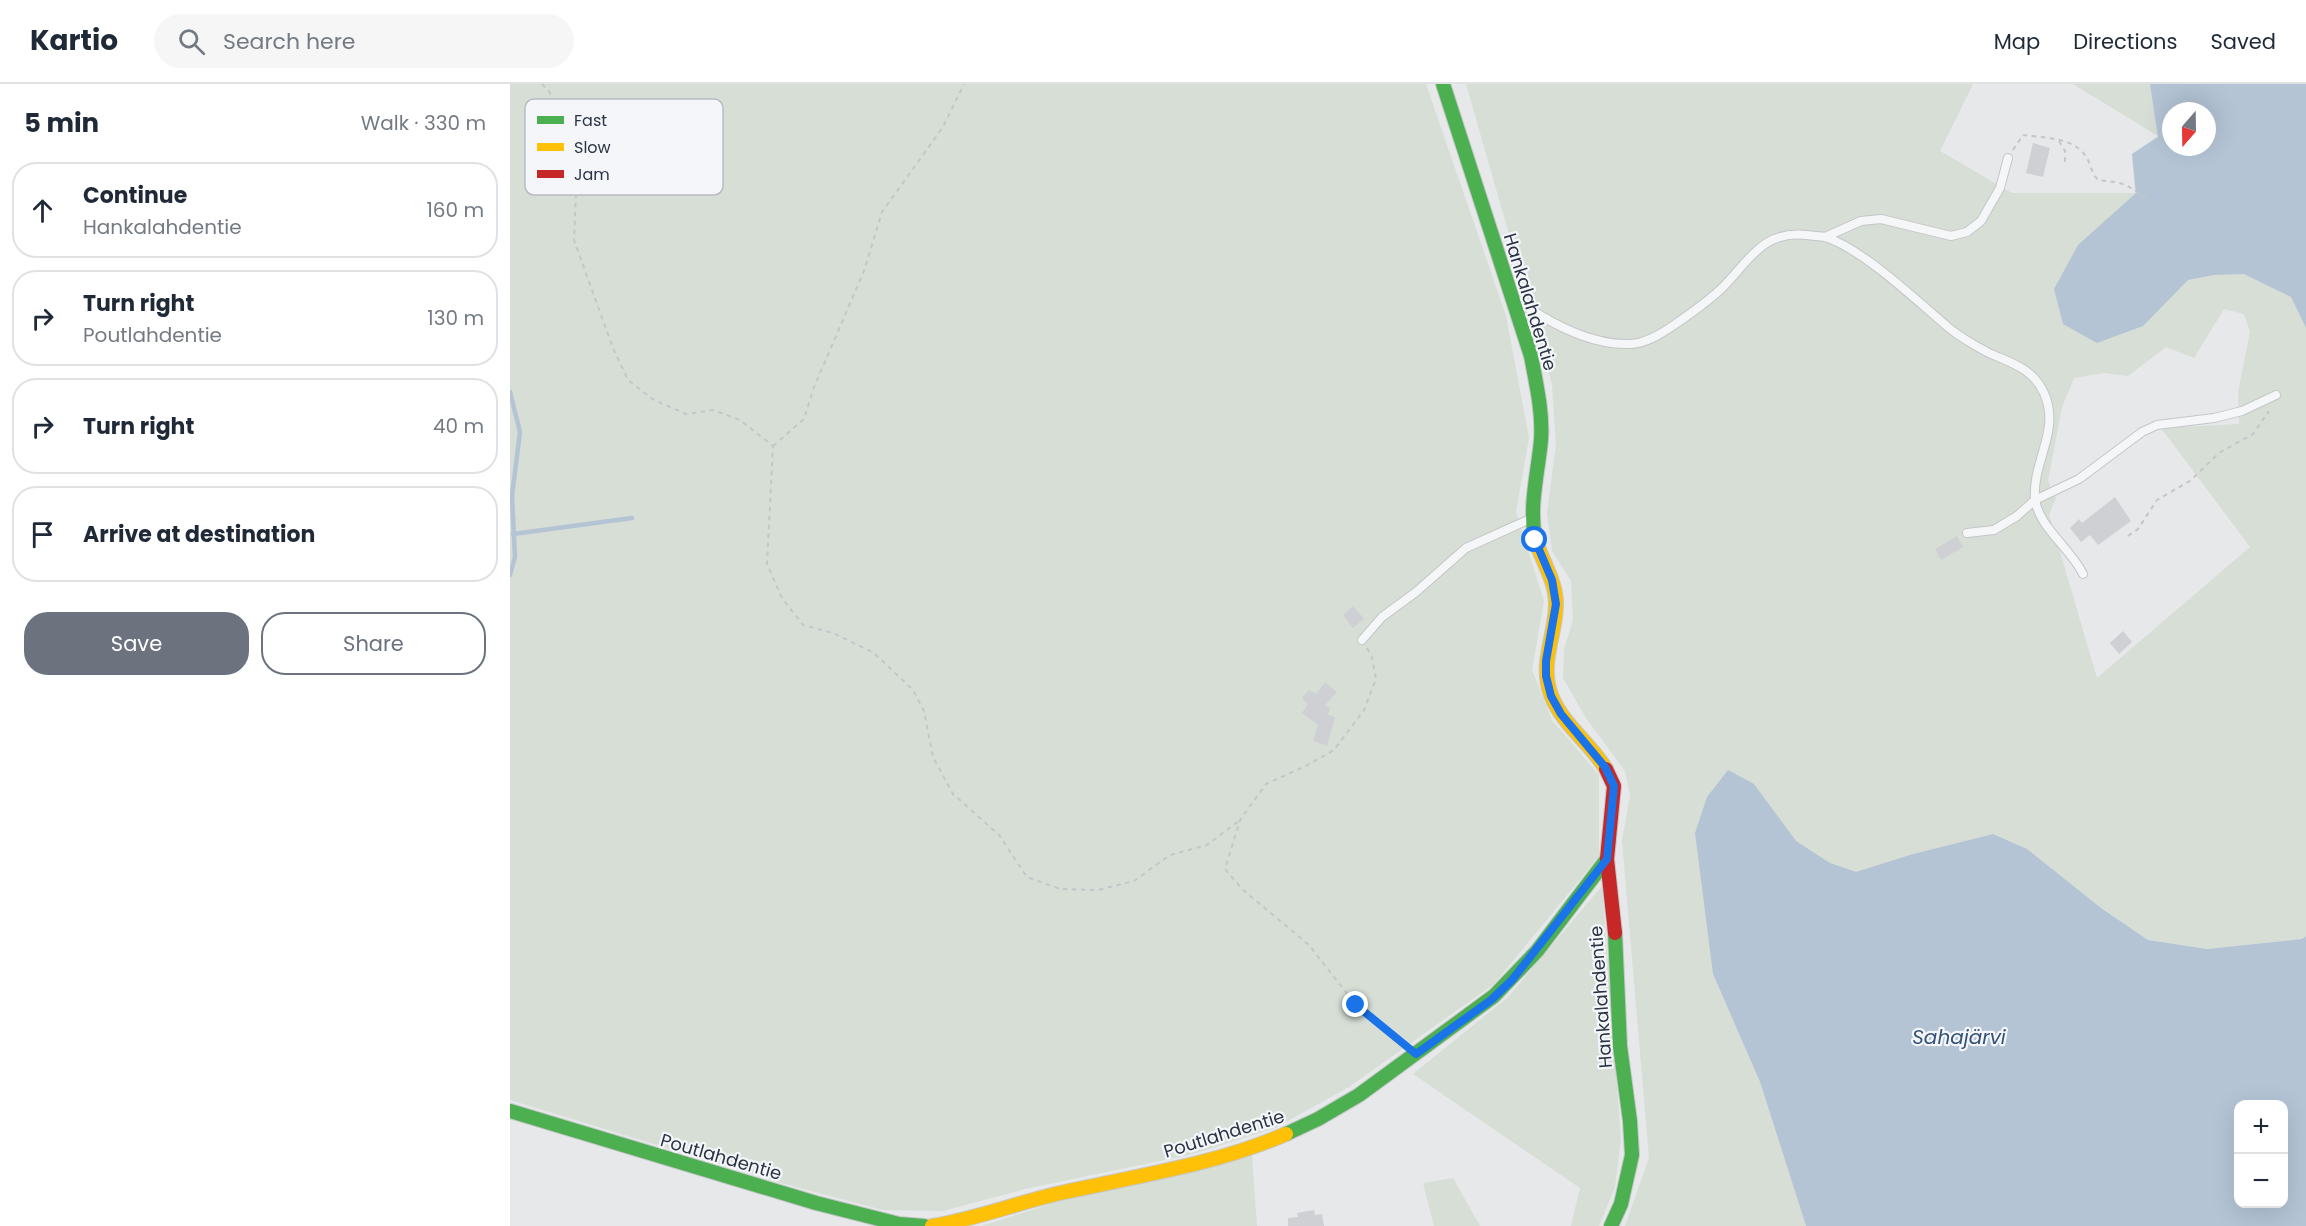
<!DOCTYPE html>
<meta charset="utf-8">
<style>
body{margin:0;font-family:Poppins,sans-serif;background:#f6f6f7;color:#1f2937}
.controls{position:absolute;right:18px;bottom:18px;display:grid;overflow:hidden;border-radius:12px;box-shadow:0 6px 24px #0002}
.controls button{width:54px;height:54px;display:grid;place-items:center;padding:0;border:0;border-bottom:2px solid #e0e1e3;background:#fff;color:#1f2937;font:30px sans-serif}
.compass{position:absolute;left:1652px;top:18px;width:54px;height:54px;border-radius:50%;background:#fff;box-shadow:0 6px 24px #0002;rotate:200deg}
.stop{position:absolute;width:18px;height:18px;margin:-14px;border:4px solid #1a73e8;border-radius:50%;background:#fff}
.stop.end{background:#1a73e8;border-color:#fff;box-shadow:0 2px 6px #0008}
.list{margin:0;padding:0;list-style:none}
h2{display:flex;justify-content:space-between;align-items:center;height:78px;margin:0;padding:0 24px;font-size:26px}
h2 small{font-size:20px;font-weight:400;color:#747a83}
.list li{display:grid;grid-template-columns:39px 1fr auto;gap:18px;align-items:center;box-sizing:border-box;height:96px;margin:0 12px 12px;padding:0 12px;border:2px solid #e0e1e3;border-radius:24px}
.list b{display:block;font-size:22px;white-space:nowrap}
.list p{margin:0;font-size:20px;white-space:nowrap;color:#747a83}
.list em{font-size:20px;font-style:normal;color:#747a83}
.actions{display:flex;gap:12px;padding:18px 24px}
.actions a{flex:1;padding:14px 0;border:2px solid #6c737f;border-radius:24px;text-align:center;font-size:21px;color:#6c737f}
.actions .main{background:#6c737f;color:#fff}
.icon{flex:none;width:33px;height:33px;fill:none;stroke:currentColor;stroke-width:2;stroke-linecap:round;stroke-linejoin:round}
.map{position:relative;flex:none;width:1796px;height:1142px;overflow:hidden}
header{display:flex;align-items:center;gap:36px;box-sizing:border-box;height:84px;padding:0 30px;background:#fff;border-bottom:2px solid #e0e1e3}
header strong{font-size:28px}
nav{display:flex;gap:33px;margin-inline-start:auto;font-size:21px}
.search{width:420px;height:54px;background:#f6f6f7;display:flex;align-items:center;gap:15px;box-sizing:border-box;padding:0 21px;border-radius:33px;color:#747a83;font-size:22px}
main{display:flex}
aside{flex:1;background:#fff}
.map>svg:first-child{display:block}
.green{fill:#d6ded6;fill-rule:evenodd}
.water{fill:#b4c4d5;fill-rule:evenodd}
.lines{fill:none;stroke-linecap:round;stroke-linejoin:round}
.stream{stroke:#b4c4d5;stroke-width:4.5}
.building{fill:#ced0d3}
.lane-casing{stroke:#c4c6c8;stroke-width:10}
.fast-casing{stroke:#c4c6c8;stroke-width:16}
.slow-casing{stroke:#c4c6c8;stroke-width:16}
.jam-casing{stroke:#c4c6c8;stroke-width:16}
.path{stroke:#c5c6ca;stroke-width:2;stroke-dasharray:4.5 4.5;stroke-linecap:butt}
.lane{stroke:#f5f6f7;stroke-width:8}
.fast{stroke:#4caf50;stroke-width:14}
.slow{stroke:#ffc107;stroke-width:14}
.jam{stroke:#c62828;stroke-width:14}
.route{stroke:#1a73e8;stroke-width:8}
.labels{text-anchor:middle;stroke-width:4.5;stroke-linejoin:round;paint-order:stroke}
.street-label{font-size:18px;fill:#2b3445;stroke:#f4f6f9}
.water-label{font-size:20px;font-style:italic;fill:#34527a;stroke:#f4f6f9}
.key{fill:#f4f6f9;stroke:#b8bcc3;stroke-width:1.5}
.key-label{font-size:16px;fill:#2b3445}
</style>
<header>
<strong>Kartio</strong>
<div class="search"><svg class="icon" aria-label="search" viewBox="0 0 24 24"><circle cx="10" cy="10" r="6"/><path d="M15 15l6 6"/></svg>Search here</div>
<nav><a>Map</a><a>Directions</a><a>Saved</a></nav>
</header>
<main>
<aside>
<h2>5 min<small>Walk · 330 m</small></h2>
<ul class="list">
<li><svg class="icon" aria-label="ahead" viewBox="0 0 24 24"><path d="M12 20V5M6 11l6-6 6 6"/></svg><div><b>Continue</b><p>Hankalahdentie</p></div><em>160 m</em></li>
<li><svg class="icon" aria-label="right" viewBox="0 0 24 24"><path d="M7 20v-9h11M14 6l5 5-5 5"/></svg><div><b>Turn right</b><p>Poutlahdentie</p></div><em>130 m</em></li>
<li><svg class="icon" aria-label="right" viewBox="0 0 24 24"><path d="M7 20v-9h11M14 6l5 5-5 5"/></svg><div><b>Turn right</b></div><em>40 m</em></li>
<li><svg class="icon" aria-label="arrive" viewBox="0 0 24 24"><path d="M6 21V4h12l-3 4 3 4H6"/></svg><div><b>Arrive at destination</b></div></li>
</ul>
<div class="actions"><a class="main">Save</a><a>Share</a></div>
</aside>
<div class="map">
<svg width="1796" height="1142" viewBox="0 0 1796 1142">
<rect width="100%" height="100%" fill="#e6e8ea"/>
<!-- green -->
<g class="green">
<path d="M0 0H916L996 232 1019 354 1006 428 1034 517 1022 586 1042 636 1089 691V772L984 900 839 1003 765 1044 683 1070 515 1105 433 1127 373 1126 271 1099 0 1016Z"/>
<path d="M956 0H1463L1430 67 1502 109H1625L1622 70 1648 52 1563 0H1796V852L1792 855 1697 865 1638 856 1591 824 1203 890 1250 998 1296 1142H1115L1139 1074 1112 757 1120 711 1115 687 1076 634 1053 594 1054 565 1063 536 1061 497 1042 467 1037 429 1046 360 1042 300ZM1661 27H1697V63H1661ZM1714 225 1734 230 1740 248 1728 308 1729 340 1651 344 1740 463 1587 594 1539 430 1546 414 1538 397 1552 323 1564 294 1594 289 1618 292 1656 263 1684 274Z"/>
<path d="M1092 802 1111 1056 1105 1103 1089 1142H1061L1070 1104 903 990 998 913Z"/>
<path d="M742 1071 747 1142H471L556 1115Z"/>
<path d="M943 1094 970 1142H924L913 1099Z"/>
</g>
<!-- water -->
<g class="water">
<path d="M1640 0H1796V244L1781 213 1734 190 1704 191 1678 196 1633 242 1587 259 1553 240 1544 205 1568 161 1626 109 1622 70 1648 53ZM1661 27H1697V63H1661Z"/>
<path d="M1218 686 1244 700 1286 757 1320 779 1346 788 1403 770 1483 750 1517 765 1591 824 1638 856 1697 865 1792 855 1796 852V1142H1296L1250 998 1203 890 1185 749 1197 713ZM1728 1020H1774V1120H1728Z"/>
</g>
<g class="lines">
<!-- stream -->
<g class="stream">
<path d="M0 308 10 348 2 412 5 473 0 491"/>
<path d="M3 450 122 434"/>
</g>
</g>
<!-- building -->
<g class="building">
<path d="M1523 59 1540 64 1533 93 1516 89Z"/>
<path d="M1605 413 1621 437 1588 461 1580 451 1571 458 1560 444 1569 435 1572 439Z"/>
<path d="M1447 452 1453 463 1431 476 1425 465Z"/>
<path d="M843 522 854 535 843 544 833 531Z"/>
<path d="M1613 547 1622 558 1609 570 1600 559Z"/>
<path d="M815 598 827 608 815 621 820 624 818 631 825 633 817 662 803 657 808 641 792 629 798 620 792 614 799 606 806 610Z"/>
<path d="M804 1126 805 1131 812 1130 814 1142H778V1134L788 1133 787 1129Z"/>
</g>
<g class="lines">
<!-- lane casing -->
<g class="lane-casing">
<g id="lane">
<path d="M1315 153 1351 137 1371 135 1441 152 1457 148 1471 137 1490 104 1498 74"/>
<path d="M1007 216C1038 238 1079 261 1119 260 1135 260 1151 250 1164 241 1180 230 1196 219 1211 205 1239 178 1251 146 1297 151 1303 152 1310 152 1315 153 1353 165 1407 217 1439 244 1450 253 1464 261 1477 268 1500 279 1522 283 1534 309 1551 347 1522 377 1525 415 1528 442 1561 465 1573 490"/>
<path d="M1016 248 1023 241 1037 235"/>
<path d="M1457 449 1484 446 1507 432 1525 416 1569 395 1632 348 1647 341 1704 334 1732 327 1766 311"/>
<path d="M852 556 872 533 906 508 956 464 1020 435"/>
</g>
</g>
<!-- fast casing -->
<g class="fast-casing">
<g id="fast">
<path d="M933 0 1021 272C1026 299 1033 328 1031 356 1028 389 1019 421 1025 454"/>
<path d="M0 1027 306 1119 389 1140 414 1142"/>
<path d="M776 1050 808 1035 849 1011 984 912 1027 867 1097 775"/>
<path d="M1101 1142 1111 1120 1122 1071 1120 1037 1110 962 1105 849"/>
</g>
</g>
<!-- slow casing -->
<g class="slow-casing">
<g id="slow">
<path d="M1025 454C1031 476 1046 496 1046 520 1046 551 1029 579 1041 611 1052 640 1080 659 1096 685"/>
<path d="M422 1142C466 1135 507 1119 550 1109 626 1092 704 1081 776 1050"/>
</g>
</g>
<!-- jam casing -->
<g class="jam-casing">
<path id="jam" d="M1096 685 1104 702 1097 775 1105 849"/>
</g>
<!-- path -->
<g class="path">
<path d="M32 0 39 7 59 57 66 109 64 156 103 264 118 296 144 316 176 330 203 326 230 336 263 362 257 480 272 514 293 541 323 549 364 569 403 606 414 627 423 673 443 710 489 751 517 793 550 805 588 806 624 797 660 771 697 761 730 736"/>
<path d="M1549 57 1555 67V79"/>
<path d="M1503 66 1513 51C1533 54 1562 53 1575 71 1581 79 1581 89 1588 96L1606 98 1616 101 1638 115"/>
<path d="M263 362 294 335 304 303 354 187 372 128 433 43 454 0"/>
<path d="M1618 452 1628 445 1647 416 1680 397 1709 369 1743 350 1759 327"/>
<path d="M857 564 862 573 866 595 854 626 824 666 796 682 756 700 730 736 715 785 732 805 799 861 846 921 892 959"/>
</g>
<!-- lane -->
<use href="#lane" class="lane"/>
<!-- fast -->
<use href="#fast" class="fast"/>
<!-- slow -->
<use href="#slow" class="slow"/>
<!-- jam -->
<use href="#jam" class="jam"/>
</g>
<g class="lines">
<!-- route -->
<path class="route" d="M846 921 906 970 981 916 1002 896 1097 775 1104 702 1095 683 1051 630 1041 612 1036 592V577L1046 520 1042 496 1025 456"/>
</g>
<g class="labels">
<!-- street labels -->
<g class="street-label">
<text transform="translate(1020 218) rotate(73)" y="6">Hankalahdentie</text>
<text transform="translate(1091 913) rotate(-94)" y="6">Hankalahdentie</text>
<text transform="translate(714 1050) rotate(-17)" y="6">Poutlahdentie</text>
<text transform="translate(211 1073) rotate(16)" y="6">Poutlahdentie</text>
</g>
<!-- water labels -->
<g class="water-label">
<text x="1449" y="960">Sahajärvi</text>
</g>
</g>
<!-- legend -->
<rect x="15" y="15" width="198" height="96" rx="9" class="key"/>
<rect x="27" y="32" width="27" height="8" fill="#4caf50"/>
<rect x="27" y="59" width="27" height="8" fill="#ffc107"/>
<rect x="27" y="86" width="27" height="8" fill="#c62828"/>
<g class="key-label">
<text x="64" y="42">Fast</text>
<text x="64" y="69">Slow</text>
<text x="64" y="96">Jam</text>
</g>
</svg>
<div class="controls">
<button>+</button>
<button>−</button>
</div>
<svg class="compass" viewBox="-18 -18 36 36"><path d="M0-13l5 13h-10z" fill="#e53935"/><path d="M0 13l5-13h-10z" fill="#747a83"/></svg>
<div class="stop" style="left:1025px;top:456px"></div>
<div class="stop end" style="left:846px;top:921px"></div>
</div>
</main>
